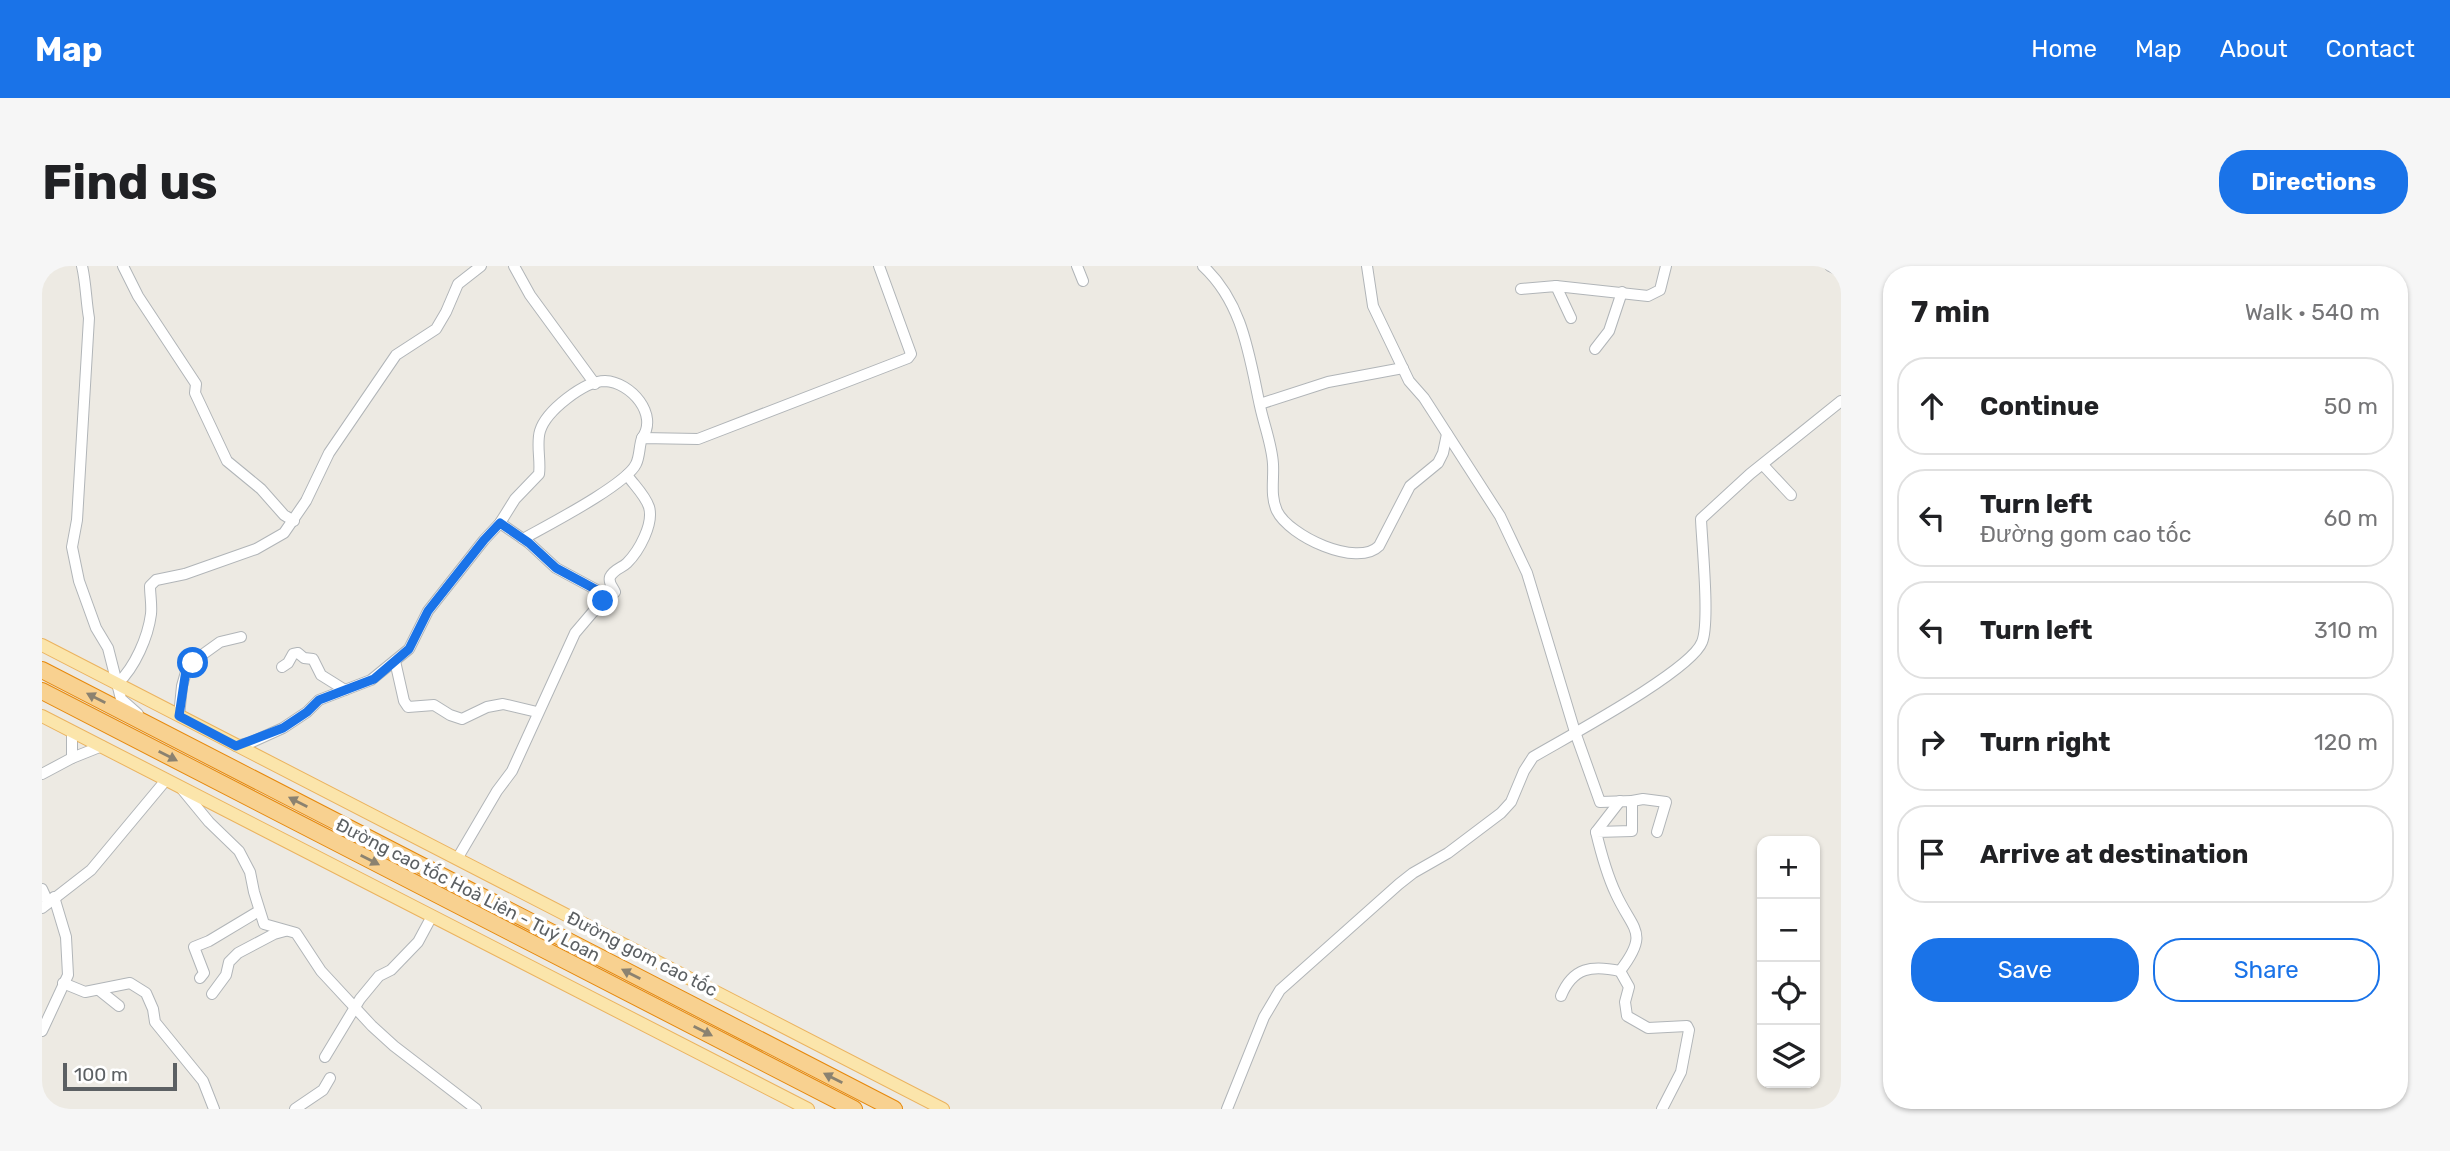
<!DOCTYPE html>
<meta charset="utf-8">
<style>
body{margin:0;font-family:Rubik,sans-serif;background:#f6f6f6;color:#202124}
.controls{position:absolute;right:21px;bottom:21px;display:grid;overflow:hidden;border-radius:14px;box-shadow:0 2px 5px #0004}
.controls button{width:63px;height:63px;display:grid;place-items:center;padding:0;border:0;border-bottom:2px solid #e0e0e0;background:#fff;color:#202124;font:35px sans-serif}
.scale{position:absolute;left:21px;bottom:18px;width:114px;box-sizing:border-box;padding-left:7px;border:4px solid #5c6063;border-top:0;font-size:19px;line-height:24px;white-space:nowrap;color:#5c6063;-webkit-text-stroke:5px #fff;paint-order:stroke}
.stop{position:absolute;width:21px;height:21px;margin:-16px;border:5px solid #1a73e8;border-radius:50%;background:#fff}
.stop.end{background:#1a73e8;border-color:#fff;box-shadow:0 2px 7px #0008}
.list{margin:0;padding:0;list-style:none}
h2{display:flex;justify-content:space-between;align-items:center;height:91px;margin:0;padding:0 28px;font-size:30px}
h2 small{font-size:23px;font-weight:400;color:#757577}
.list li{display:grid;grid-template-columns:46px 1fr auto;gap:21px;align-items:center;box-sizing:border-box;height:98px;margin:0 14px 14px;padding:0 14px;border:2px solid #e0e0e0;border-radius:28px}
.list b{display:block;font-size:26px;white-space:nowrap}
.list p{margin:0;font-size:23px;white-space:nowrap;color:#757577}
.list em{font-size:23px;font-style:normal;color:#757577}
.actions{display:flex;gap:14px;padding:21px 28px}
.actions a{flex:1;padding:16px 0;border:2px solid #1a73e8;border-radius:28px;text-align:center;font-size:24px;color:#1a73e8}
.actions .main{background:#1a73e8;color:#fff}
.icon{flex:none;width:38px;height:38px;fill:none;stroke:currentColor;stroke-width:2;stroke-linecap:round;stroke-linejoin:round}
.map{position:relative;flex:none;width:1799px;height:843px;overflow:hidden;border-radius:28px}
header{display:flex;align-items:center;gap:42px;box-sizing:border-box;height:98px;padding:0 35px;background:#1a73e8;color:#fff}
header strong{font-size:33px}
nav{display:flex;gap:38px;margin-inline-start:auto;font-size:24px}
.intro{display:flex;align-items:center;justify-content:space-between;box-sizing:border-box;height:168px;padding:0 42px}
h1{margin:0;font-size:49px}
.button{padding:18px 32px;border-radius:28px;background:#1a73e8;color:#fff;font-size:24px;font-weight:700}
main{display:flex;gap:42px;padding:0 42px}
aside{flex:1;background:#fff;border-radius:28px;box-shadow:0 2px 5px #0004}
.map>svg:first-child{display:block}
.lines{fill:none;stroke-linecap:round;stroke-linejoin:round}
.minor-casing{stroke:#b1b5b8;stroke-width:12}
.major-casing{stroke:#ebb35f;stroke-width:14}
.highway-casing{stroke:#e6880b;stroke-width:18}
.minor{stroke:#fff;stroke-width:10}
.major{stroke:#fbe5ab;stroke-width:12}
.highway{stroke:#f8d190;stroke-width:16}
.oneway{fill:#8b8270}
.route{stroke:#1a73e8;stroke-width:9}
.labels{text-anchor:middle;stroke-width:7;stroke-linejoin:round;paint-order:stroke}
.street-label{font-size:18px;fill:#5c6063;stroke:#fff}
</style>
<header>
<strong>Map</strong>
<nav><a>Home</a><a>Map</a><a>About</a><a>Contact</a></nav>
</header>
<div class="intro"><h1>Find us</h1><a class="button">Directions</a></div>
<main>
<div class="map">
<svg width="1799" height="843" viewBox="0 0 1799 843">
<rect width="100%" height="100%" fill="#edeae3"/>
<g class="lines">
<!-- minor casing -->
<g class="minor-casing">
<g id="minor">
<path d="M40 0C44 17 44 35 47 52L35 254 30 281 37 315 54 362 66 382 79 433 96 448"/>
<path d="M81 0 96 30 154 118 153 127 185 195 219 223 242 249 252 255"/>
<path d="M472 0 488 29 553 118"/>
<path d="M1035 0 1041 15"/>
<path d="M1161 0C1201 37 1207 89 1218 140 1222 159 1230 179 1231 198 1232 214 1228 230 1235 245 1247 270 1315 302 1337 280L1368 220 1396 197 1401 187 1405 168"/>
<path d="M1325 0 1331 40 1367 115 1382 132 1458 250 1485 307 1533 466 1558 536 1590 535V565L1554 566C1559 587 1565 609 1574 628 1591 665 1608 666 1578 705L1587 721 1583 736 1585 750 1606 762 1645 760 1647 764 1639 806 1620 843"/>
<path d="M1788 0 1799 5"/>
<path d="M1514 20 1606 30 1618 24 1624 0"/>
<path d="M1479 23 1514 20 1529 52"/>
<path d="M1553 83 1567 65 1580 26"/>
<path d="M1218 138 1286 116 1361 102"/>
<path d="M1721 199 1749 229"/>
<path d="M458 257 487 277 514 302 566 330"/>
<path d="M481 273C504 260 584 219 594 198 598 190 597 180 600 172L656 173 866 92 869 88 837 0"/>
<path d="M353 395 362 435 366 441 392 439 408 449 420 453 445 441 461 438 495 446"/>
<path d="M240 401 246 397 251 388 256 387 262 392 271 393 279 409 303 424"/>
<path d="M76 417C93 401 106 371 109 348 110 339 108 329 108 320L114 314 143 308 214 283 242 267 264 235 287 187 354 89 394 63 404 46 416 18 439 0"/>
<path d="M137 450 140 420 146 399 178 376 199 371"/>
<path d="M194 480 210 476 241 462 265 446 277 434 329 414 367 383 386 345 442 274 458 257 473 233 497 208C499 195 494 178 498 165 504 145 542 115 563 115 589 116 617 149 600 172"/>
<path d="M30 492V465"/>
<path d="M0 508 30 492 60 480"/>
<path d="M139 522 167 556 197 585 208 606 212 626 222 658 254 667 279 705 330 760 352 780 434 843"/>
<path d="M1590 535 1601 533 1624 536 1615 566"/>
<path d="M1554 566 1578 535"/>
<path d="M415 593 455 525 470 505 533 367 550 347 573 326C571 321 566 317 568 311 572 303 580 302 585 297 597 285 612 258 607 241 603 229 592 219 585 209"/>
<path d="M0 623 6 636"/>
<path d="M0 642 49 604 124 514"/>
<path d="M158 712 162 707 152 681 167 675 217 645"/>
<path d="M21 717 43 726 88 717 104 727 111 743 113 756 161 815 172 843"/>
<path d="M57 724 77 740"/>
<path d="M170 728 184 709 187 696 196 687 232 668 243 665"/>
<path d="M1519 730C1531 701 1550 699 1578 705"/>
<path d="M0 765 26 709 24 671 12 631"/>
<path d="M283 791 318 733 337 710 349 704 376 676 390 650"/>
<path d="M253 843 281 824 288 812"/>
<path d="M1185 843 1222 751 1238 724 1357 618 1371 607 1406 587 1459 547 1469 536 1482 505 1491 491C1523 472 1649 405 1660 376 1668 357 1660 278 1659 253L1708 208 1799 135"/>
</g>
</g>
<!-- major casing -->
<g class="major-casing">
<g id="major">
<path d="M0 379 901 843"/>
<path d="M0 450 766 843"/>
</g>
</g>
<!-- highway casing -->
<g class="highway-casing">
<g id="highway">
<path d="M0 404 852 843"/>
<path d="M0 425 812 843"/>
</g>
</g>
<!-- minor -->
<use href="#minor" class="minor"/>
<!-- major -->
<use href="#major" class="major"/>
<!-- highway -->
<use href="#highway" class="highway"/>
</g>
<!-- one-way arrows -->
<defs><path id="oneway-solid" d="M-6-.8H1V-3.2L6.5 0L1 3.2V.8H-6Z" transform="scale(1.75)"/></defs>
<g class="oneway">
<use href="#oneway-solid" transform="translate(54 432) rotate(-153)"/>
<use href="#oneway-solid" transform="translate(126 490) rotate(27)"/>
<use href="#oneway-solid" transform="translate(256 536) rotate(-153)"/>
<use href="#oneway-solid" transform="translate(328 594) rotate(27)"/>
<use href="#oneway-solid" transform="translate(589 708) rotate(-153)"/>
<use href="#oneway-solid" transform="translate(661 765) rotate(27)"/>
<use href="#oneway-solid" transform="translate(791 812) rotate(-153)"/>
</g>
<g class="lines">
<!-- route -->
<path class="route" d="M151 397 144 404 137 450 194 480 241 462 265 446 277 434 332 413 367 383 386 345 442 274 458 257 487 277 514 302 566 330 561 335"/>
</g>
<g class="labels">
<!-- street labels -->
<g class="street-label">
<text transform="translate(426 624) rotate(27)" y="6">Đường cao tốc Hoà Liên - Tuý Loan</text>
<text transform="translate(600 688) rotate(27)" y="6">Đường gom cao tốc</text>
</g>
</g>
</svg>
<div class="controls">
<button>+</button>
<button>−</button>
<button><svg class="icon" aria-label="locate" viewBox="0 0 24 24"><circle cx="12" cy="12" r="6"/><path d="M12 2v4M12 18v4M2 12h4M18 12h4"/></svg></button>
<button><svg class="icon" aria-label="layers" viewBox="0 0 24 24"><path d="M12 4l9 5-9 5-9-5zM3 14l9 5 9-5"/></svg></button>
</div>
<div class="scale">100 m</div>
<div class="stop" style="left:151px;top:397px"></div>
<div class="stop end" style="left:561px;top:335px"></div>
</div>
<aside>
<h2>7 min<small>Walk · 540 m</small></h2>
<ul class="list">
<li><svg class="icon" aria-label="ahead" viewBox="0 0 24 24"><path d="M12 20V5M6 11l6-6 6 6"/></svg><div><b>Continue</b></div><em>50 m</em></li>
<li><svg class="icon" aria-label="left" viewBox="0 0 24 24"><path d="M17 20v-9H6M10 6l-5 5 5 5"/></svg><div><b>Turn left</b><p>Đường gom cao tốc</p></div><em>60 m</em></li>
<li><svg class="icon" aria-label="left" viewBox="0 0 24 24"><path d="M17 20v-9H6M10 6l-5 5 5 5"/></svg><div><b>Turn left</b></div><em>310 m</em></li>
<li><svg class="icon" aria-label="right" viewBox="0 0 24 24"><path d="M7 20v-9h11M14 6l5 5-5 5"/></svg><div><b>Turn right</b></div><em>120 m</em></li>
<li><svg class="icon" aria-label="arrive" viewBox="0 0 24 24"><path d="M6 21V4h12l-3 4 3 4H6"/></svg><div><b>Arrive at destination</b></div></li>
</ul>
<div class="actions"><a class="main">Save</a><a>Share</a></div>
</aside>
</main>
